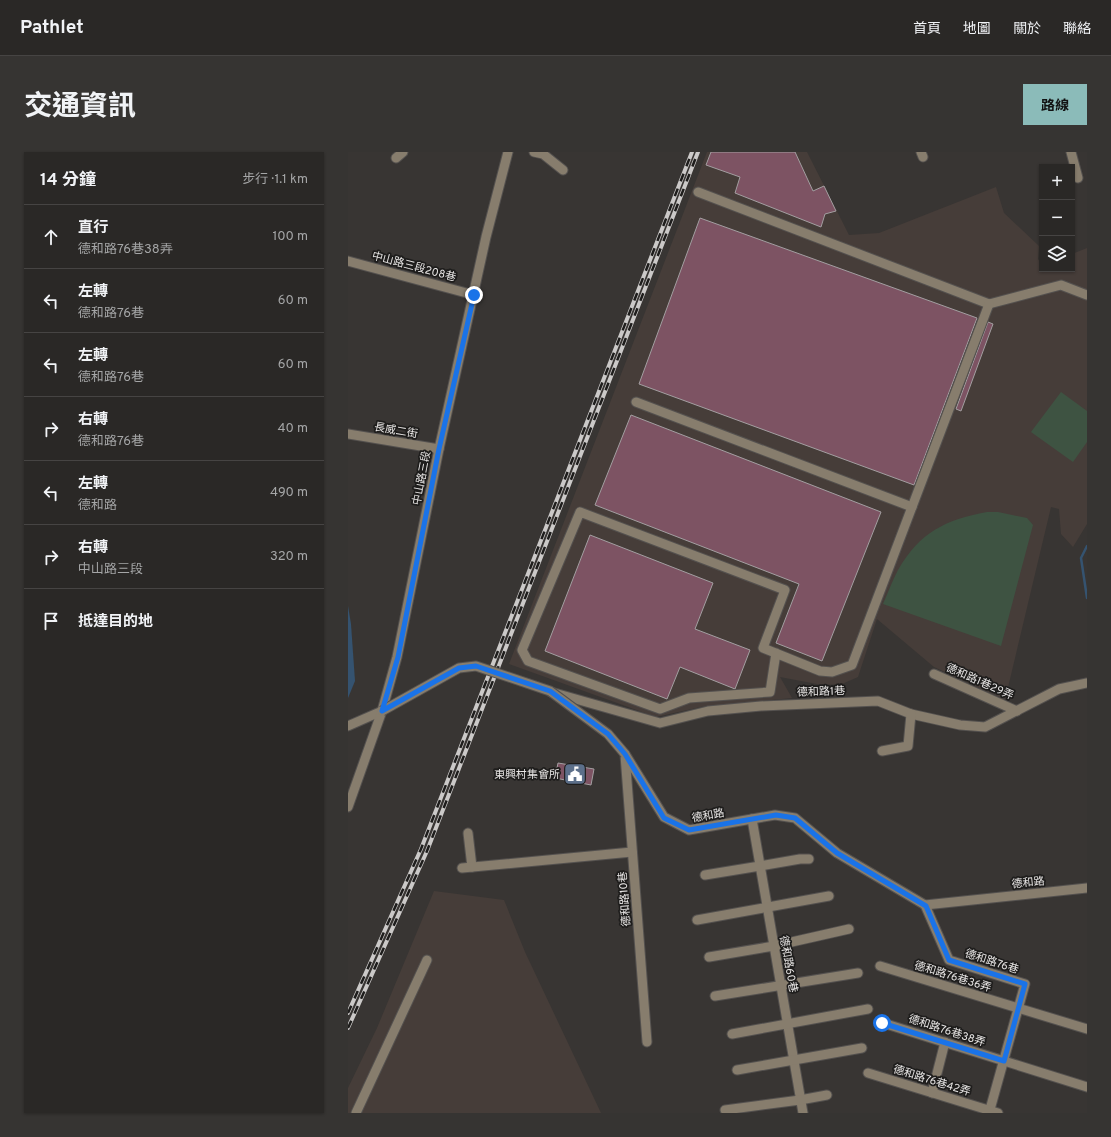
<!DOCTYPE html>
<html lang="zh-TW">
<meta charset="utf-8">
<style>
body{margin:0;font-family:Overpass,"Noto Sans TC",sans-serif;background:#363432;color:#f1f3f6}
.controls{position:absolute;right:12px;top:12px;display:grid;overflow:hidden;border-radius:0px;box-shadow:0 1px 3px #0004}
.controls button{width:36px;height:36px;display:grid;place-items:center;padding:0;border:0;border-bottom:1px solid #464443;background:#2a2826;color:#f1f3f6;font:20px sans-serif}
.stop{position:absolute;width:12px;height:12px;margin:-9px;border:3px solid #1a73e8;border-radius:50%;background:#fff}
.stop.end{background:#1a73e8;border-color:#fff;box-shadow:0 1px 4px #0008}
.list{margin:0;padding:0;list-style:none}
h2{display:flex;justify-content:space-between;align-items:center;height:52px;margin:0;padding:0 16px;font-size:17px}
h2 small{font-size:13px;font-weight:400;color:#a5a6a7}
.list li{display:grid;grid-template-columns:26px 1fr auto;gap:12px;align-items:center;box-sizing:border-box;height:64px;padding:0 16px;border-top:1px solid #464443}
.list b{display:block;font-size:15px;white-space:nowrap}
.list p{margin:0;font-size:13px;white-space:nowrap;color:#a5a6a7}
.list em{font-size:13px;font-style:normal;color:#a5a6a7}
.icon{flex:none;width:22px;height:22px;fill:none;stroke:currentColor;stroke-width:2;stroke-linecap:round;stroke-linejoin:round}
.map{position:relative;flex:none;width:739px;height:961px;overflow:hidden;border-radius:0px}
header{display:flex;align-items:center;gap:24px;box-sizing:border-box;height:56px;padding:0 20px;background:#2a2826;border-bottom:1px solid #464443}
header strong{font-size:19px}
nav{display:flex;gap:22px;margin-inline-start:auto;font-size:14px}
.intro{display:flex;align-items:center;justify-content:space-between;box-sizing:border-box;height:96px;padding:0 24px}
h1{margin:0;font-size:28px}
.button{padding:10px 18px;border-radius:0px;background:#8bbbb9;color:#111;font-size:14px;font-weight:700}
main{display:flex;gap:24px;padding:0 24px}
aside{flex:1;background:#2a2826;border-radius:0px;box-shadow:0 1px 3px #0004}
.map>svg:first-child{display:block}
.built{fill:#463d39}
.green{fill:#3e5342}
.water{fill:#355370}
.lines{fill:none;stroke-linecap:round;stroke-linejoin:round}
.stream{stroke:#355370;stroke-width:2.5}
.building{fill:#7d5363;stroke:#a39fa1}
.minor-casing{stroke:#54514f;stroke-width:11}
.minor{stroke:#877d6d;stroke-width:9}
.rail-casing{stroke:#cbc9c8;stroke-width:4}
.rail{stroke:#1e1d1c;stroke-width:2.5;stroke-dasharray:8;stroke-linecap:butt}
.minor-bridge-casing{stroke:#54514f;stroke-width:11;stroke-linecap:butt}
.minor-bridge{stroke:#877d6d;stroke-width:9}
.route{stroke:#1a73e8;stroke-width:5}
.labels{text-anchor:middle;stroke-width:3.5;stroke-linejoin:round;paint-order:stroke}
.street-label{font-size:11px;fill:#e8e6e5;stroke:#1e1d1c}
.poi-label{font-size:11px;fill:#e8e6e5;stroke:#1e1d1c;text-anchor:end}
</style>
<header>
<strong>Pathlet</strong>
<nav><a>首頁</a><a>地圖</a><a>關於</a><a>聯絡</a></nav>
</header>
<div class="intro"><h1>交通資訊</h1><a class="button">路線</a></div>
<main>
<aside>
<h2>14 分鐘<small>步行 · 1.1 km</small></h2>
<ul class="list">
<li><svg class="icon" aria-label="ahead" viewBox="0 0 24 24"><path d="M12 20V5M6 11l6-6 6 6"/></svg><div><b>直行</b><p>德和路76巷38弄</p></div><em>100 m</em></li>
<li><svg class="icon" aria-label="left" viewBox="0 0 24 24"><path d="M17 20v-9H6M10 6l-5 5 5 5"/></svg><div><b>左轉</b><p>德和路76巷</p></div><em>60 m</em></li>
<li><svg class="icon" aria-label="left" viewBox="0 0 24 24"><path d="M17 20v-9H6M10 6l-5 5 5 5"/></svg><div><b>左轉</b><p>德和路76巷</p></div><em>60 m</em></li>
<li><svg class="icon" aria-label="right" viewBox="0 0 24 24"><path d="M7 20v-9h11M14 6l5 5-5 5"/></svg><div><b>右轉</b><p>德和路76巷</p></div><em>40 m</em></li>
<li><svg class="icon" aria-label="left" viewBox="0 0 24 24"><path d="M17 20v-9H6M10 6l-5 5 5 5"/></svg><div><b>左轉</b><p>德和路</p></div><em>490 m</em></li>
<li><svg class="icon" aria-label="right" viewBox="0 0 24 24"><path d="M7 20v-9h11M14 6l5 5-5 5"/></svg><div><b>右轉</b><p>中山路三段</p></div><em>320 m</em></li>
<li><svg class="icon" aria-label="arrive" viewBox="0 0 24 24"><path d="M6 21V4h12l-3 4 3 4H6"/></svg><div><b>抵達目的地</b></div></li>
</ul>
</aside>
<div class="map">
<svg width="739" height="961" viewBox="0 0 739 961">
<rect width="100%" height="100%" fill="#383533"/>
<!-- built -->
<g class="built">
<path d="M359 0H459L501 83 531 81 648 35 656 61 691 94 690 107 694 114V117H724V102L739 96V372L725 395 713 382 711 357 703 355 657 548 586 515 529 467 510 525 494 532 474 533 432 525 444 546 353 555 308 565 161 512Z"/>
<path d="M86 739 156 748 177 800 253 961H0V936L29 876Z"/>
</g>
<!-- green -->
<g class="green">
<path d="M713 240 739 259V290L725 310 683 280Z"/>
<path d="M639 360H650L679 366 685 373 653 494 535 452C540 441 544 429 550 418 572 380 597 368 639 360Z"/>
</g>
<!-- water -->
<path class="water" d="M0 454 3 472 7 529 0 546Z"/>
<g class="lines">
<!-- stream -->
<path class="stream" d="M739 394 733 406 739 446"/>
</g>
<!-- building -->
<g class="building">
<path d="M363 0H447L465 39 476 34 488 59 477 62 473 75 387 41 392 25 358 13Z"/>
<path d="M352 66 629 166 566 333 291 232Z"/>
<path d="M640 170 645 172 613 259 608 257Z"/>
<path d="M283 263 533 360 474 509 428 491 451 432 247 353Z"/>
<path d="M242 383 365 431 347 477 402 498 387 537 332 515 319 547 197 499Z"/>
<path d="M210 611 246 617 243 633 207 626Z"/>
</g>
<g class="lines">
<!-- minor casing -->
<g class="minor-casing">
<g id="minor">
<path d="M186 0 195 2 215 18"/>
<path d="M573 0 575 5"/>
<path d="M723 0 730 26"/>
<path d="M48 6 55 0"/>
<path d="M350 40 641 152 713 133 739 143"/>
<path d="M0 109 126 143"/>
<path d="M288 250 564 355 504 513 484 520 472 519 415 496 437 438 232 360 174 498 180 509 312 557 341 546 422 540 428 501"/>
<path d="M0 282 91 297"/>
<path d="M564 355 641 152"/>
<path d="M586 522 669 559"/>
<path d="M203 540 312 571 360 559 413 554 530 549 563 562 612 573 637 575 711 537 739 531"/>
<path d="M0 574 34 559"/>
<path d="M534 599 560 594 563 562"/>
<path d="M277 602 316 665 341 678 427 663 447 666 489 701 577 753 739 736"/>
<path d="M277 603 299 890"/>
<path d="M0 655 34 559 49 505 91 297 138 85 160 0"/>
<path d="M404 667 455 961"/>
<path d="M120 681 124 715"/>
<path d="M114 716 284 700"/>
<path d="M357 723 412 714 452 707H461"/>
<path d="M577 753 601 808 677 832 641 961"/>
<path d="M349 768 481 744"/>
<path d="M361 805 426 794 501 777"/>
<path d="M532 814 739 877"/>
<path d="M367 844 510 821"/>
<path d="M535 871 739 935"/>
<path d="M384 882 520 857"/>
<path d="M389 918 514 896"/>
<path d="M520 921 650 961"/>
<path d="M584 941 597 890"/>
<path d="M377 958 452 948 479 943"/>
<path d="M8 961 79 808"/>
</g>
</g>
<!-- minor -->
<use href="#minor" class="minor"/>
<!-- rail casing -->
<g class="rail-casing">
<g id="rail">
<path d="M0 861 73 697 344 0"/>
<path d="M0 876 79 699 350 0"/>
</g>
</g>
<!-- rail -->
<use href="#rail" class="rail"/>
<!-- minor-bridge casing -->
<g class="minor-bridge-casing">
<path id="minor-bridge" d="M34 559 111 516 128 514 202 539 260 582 277 602"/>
</g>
<!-- minor-bridge -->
<use href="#minor-bridge" class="minor-bridge"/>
</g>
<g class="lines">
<!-- route -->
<path class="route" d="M126 143 91 297 50 505 34 559 111 516 128 514 202 539 260 582 277 602 316 666 341 678 428 663 447 666 489 701 578 754 601 808 677 832 656 909 534 871"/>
</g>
<!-- icons -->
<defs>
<g id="civic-square" transform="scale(1.15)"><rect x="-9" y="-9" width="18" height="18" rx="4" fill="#5c6f8a" stroke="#1e1d1c"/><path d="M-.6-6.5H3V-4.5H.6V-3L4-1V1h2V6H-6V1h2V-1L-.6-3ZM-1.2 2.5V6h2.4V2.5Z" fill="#fff"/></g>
</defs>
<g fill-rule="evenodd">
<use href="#civic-square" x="227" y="622"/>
</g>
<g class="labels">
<!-- street labels -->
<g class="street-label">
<text transform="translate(66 114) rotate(15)" y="4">中山路三段208巷</text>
<text transform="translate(48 278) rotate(10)" y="4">長威二街</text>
<text transform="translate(73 326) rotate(-79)" y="4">中山路三段</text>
<text transform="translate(632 529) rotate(24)" y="4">德和路1巷29弄</text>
<text transform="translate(473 539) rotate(-2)" y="4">德和路1巷</text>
<text transform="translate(360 663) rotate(-10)" y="4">德和路</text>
<text transform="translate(680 730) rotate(-6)" y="4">德和路</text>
<text transform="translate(276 747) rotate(-94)" y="4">德和路10巷</text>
<text transform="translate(644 809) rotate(18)" y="4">德和路76巷</text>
<text transform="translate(441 812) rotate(80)" y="4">德和路60巷</text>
<text transform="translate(605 824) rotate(17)" y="4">德和路76巷36弄</text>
<text transform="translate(599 878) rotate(18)" y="4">德和路76巷38弄</text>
<text transform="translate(584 928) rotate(17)" y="4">德和路76巷42弄</text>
</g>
<!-- poi labels -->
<g class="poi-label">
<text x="212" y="626">東興村集會所</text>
</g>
</g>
</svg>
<div class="controls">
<button>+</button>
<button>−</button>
<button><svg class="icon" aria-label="layers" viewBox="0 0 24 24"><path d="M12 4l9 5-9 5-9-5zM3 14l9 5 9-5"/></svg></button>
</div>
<div class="stop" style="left:534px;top:871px"></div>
<div class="stop end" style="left:126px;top:143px"></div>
</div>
</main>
